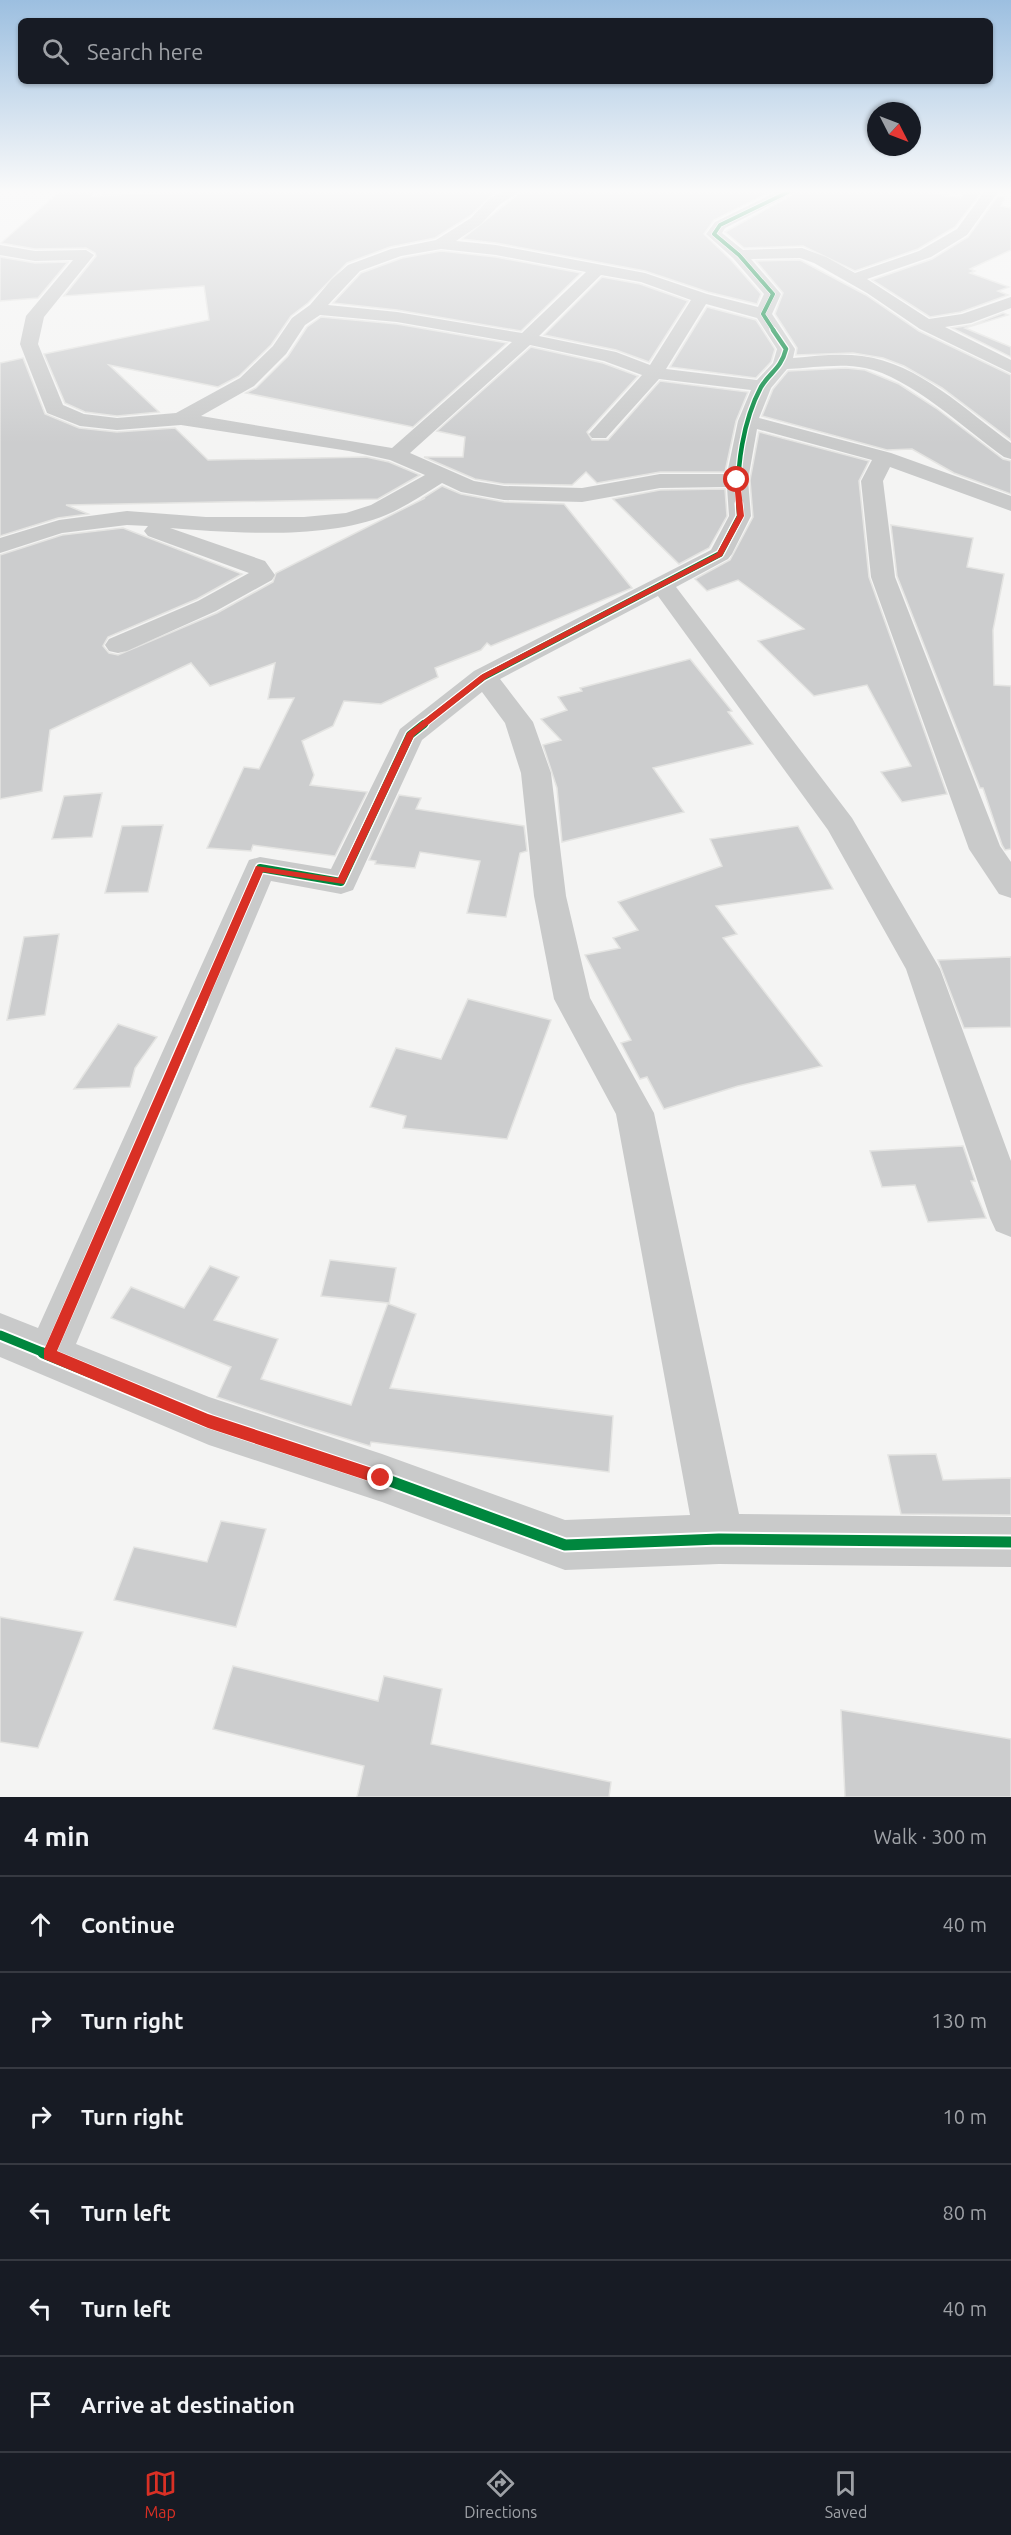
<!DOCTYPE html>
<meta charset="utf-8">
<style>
body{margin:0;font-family:Ubuntu,sans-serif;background:#242831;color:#f1f3f6}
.compass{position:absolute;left:867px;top:102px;width:54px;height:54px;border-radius:50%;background:#171b24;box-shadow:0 2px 4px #0004;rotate:132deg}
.stop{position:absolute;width:18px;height:18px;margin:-14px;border:4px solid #d93025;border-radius:50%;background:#fff}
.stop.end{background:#d93025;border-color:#fff;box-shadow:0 2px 6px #0008}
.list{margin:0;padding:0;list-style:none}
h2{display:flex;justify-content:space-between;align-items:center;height:78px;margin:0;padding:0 24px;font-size:26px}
h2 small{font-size:20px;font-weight:400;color:#9ea1a6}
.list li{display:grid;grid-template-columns:39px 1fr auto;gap:18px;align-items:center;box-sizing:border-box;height:96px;padding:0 24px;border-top:2px solid #363941}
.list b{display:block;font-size:22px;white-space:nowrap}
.list em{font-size:20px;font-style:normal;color:#9ea1a6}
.icon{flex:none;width:33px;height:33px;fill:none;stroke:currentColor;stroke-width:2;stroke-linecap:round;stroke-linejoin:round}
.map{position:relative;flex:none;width:1011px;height:1797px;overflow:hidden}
.search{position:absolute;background:#171b24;box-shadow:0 2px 4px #0004;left:18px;right:18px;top:18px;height:66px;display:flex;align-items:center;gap:15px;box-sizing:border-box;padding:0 21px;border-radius:9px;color:#9ea1a6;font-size:22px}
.sheet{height:654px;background:#171b24}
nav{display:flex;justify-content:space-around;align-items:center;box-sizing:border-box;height:84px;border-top:2px solid #363941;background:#171b24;font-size:16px;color:#9ea1a6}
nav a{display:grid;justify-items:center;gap:3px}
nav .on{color:#d93025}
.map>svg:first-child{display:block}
.building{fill:#cccdce;stroke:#e4e4e2;stroke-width:1.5}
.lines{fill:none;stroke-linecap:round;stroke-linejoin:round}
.street{fill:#c9caca;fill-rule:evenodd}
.cycleway-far5-casing{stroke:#fff;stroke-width:5}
.cycleway-far4-casing{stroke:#fff;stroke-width:7}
.cycleway-far3-casing{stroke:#fff;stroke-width:9}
.cycleway-far2-casing{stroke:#fff;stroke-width:11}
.cycleway-far1-casing{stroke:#fff;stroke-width:13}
.cycleway-casing{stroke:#fff;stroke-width:15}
.cycleway-far5{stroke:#00873e;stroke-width:4}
.cycleway-far4{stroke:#00873e;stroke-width:4.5}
.cycleway-far3{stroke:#00873e;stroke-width:6}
.cycleway-far2{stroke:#00873e;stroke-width:8}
.cycleway-far1{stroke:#00873e;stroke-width:9}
.cycleway{stroke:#00873e;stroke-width:11}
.route{fill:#d93025}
</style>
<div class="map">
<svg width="1011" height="1797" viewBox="0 0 1011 1797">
<rect width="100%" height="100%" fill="#f4f4f3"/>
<!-- building -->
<g class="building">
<path d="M59 192H94L92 196 186 192H496L470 216 435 238 390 247 347 263 308 303 291 316 271 345 239 376 218 387 109 365 159 412 117 416 85 412 65 403 44 354 209 320 204 286 64 296 96 256 95 253 86 248 35 249 1 243Z"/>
<path d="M521 192H770L714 220 704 234 731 260 761 294 757 304 708 292 645 271 496 243 462 239Z"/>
<path d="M797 192H927L960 198 966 192 981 193 955 227 918 249 855 271 803 246 744 248 725 232Z"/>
<path d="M998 196 1005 197 1001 206 1011 208V250L970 269 975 271 970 273 1009 287 998 291 1008 295 961 312 930 317 872 280 932 259 968 237Z"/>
<path d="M441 251 496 257 581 273 521 331 397 310 333 303 361 273 402 258Z"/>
<path d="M0 257 35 263 68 262 38 298 0 301Z"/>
<path d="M800 260 866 295 919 331 1011 375V440L942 388 904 366 883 358 853 353 796 355 797 348 775 314 783 293 756 261Z"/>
<path d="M602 277 640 284 688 301 649 362 616 350 544 335Z"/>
<path d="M707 307 756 320 775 349 771 362 756 378 670 367Z"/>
<path d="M1003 313 1008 315 965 328 1011 347V357L952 328 972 325Z"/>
<path d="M321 317 397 324 507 343 413 427 246 393 256 388 288 356 307 327Z"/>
<path d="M531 347 603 363 638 376 587 432 592 440H608L660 381 748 392 736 421 725 472H660L597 483 586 472 572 485 504 484 475 479 424 457H463L465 437 437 431Z"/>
<path d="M23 358 45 414 79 428 117 432 175 428 208 460 366 457 389 462 420 475 378 499 66 505 88 514 58 518 0 536V363Z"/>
<path d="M846 368 865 370 899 384 936 408 1003 459 1011 461V494L954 473 912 449 887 450 762 416 773 389 788 371Z"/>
<path d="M759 432 869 461 859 481 869 577 947 794 902 802 881 772 911 766 867 685 814 696 758 641 804 629 738 580 707 591 695 579 730 560 753 517 750 480Z"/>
<path d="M442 486 461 494 504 502 564 504 632 588 491 646 487 643 481 650 435 668 438 677 381 704 344 701 333 726 302 741 314 775 310 785 367 792 335 856 253 845 251 851 207 848 244 767 259 769 294 698 268 699 275 663 210 686 191 663 50 730 42 791 0 799V555L62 535 123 528 242 574 197 599 108 637 103 646 109 653 118 655 217 613 273 582 276 573 425 498H423Z"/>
<path d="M725 489 727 516 709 548 679 564 613 499 660 490Z"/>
<path d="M891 525 973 538 967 567 1004 574 993 630 994 685 1011 686V849L1005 850 1002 845 983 788H980L897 576Z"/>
<path d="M690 659 732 711 728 712 753 744 653 768 684 812 562 842 557 788 543 745 561 740 541 719 567 710 558 697 582 691 580 688Z"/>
<path d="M102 793 92 837 52 839 64 796Z"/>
<path d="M399 795 421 798 416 809 524 826 527 851 520 853 506 917 467 913 480 861 420 852 415 868 375 864 376 861 369 860Z"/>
<path d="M163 825 148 892 105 893 122 826Z"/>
<path d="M798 826 833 889 716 906 737 934 723 938 822 1066 738 1086 664 1109 647 1077 640 1079 621 1043 631 1040 585 955 620 948 613 938 638 930 618 902 722 866 710 839Z"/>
<path d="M59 934 45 1015 7 1020 24 937Z"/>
<path d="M1011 957V1027L964 1028 938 960Z"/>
<path d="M468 999 551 1020 507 1139 403 1128 406 1116 370 1107 396 1048 441 1059Z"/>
<path d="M118 1024 157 1037 135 1068 130 1087 74 1089Z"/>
<path d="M963 1146 975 1181H971L986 1218 928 1222 915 1185 882 1187 870 1151Z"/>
<path d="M330 1260 396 1268 389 1304 416 1314 390 1388 613 1416 609 1472 371 1442 370 1446 304 1426 217 1397 231 1367 111 1318 131 1287 184 1308 210 1266 239 1277 214 1320 278 1339 261 1379 351 1405 388 1303 321 1296Z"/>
<path d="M936 1454 943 1480 1011 1478V1515L901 1514 888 1455Z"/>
<path d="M221 1521 266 1529 236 1627 114 1600 134 1547 207 1562Z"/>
<path d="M0 1617 83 1632 38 1748 0 1742Z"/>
<path d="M233 1666 378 1701 384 1676 442 1689 431 1744 611 1782 609 1797H357L364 1766 213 1729Z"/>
<path d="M841 1710 1011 1739V1797H845Z"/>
</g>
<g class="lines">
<!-- street -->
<path class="street" d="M501 192H519L499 205 481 224 456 241 496 245 645 273 707 294 758 307 764 294 733 258 706 234 715 222 776 192H795L725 228 722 233 743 250 802 248 826 257 855 273 919 251 957 229 984 192H998L967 235 931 257 867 279 929 319 962 314 1011 297V308L971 323 945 327 1011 360V373L920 329 867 293 814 263 800 258 751 259 781 294 772 314 795 349 793 358C816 356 839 353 862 356 919 363 966 411 1011 443V459L1004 457C967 431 909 376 865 368 840 363 813 368 787 369L771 388 759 418 891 453 1011 496V511L890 467 883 481 895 577 1000 846 1011 862V898L999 894 969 849 871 577 861 481 872 460 757 429 748 480 751 516 732 554 728 559 676 587 852 818 940 969 1011 1161V1237L996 1231 990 1218 906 969 828 830 658 596 500 679 533 722 551 773 566 896 590 998 654 1113 739 1514 1011 1517V1567L719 1564 565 1570 382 1502 209 1445 0 1357V1313L38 1328 249 860 260 857 331 869 400 729 474 671 711 550 729 516 727 487 660 488 582 502 504 500 461 492 442 483C424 494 405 507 386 515 327 540 233 533 170 528L265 561 275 575 272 580 216 611 127 651 118 653 109 651 105 645 109 639 198 601 249 573 148 536 144 531 148 526 127 525 62 533 0 553V538L59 520 127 511 206 517H304L346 513 371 505 425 475 390 460 349 451 181 425 117 430 80 426 47 413 20 344 26 316 73 260 35 261 0 255V245L35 251 86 250 94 255 44 317 38 344 63 405 84 414 117 418 176 413 240 378 273 346 292 318 310 305 332 279 348 265 391 249 436 240 471 218 489 199ZM441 249 496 255 586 272 522 333 397 312 328 305 360 271 401 256ZM601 275 641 282 691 300 650 365 616 352 539 336ZM706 304 757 318 777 349 773 363 757 380 666 369ZM320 315 397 322 512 342 392 448 201 416 254 386 286 354 305 325ZM530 345 604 361 642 375 589 434 592 438H606L659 379 751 390 738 421 727 474H660L582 488 504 486 474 481 410 453ZM482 692 505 723 521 773 534 896 554 999 616 1114 690 1515 565 1520 382 1454 209 1397 76 1344 271 881 341 894 353 890 422 740Z"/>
<!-- cycleway-far5 casing -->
<g class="cycleway-far5-casing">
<path id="cycleway-far5" d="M774 331 763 314 773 294 739 255 714 234 720 225 788 192"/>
</g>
<!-- cycleway-far4 casing -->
<g class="cycleway-far4-casing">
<path id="cycleway-far4" d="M739 505C736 467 743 421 761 387 770 372 781 369 786 349L773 330"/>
</g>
<!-- cycleway-far3 casing -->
<g class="cycleway-far3-casing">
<path id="cycleway-far3" d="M422 725 484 677 720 554 740 516 739 504"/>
</g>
<!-- cycleway-far2 casing -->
<g class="cycleway-far2-casing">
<path id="cycleway-far2" d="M201 1003 260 868 341 882 410 735 424 724"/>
</g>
<!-- cycleway-far1 casing -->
<g class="cycleway-far1-casing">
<g id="cycleway-far1">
<path d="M0 1335 47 1354"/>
<path d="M49 1354 202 1002"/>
</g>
</g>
<!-- cycleway casing -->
<g class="cycleway-casing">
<g id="cycleway">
<path d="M43 1353 209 1421 382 1478 565 1545 719 1539 1011 1542"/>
<path d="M49 1355 50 1353"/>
</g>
</g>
<!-- cycleway-far5 -->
<use href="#cycleway-far5" class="cycleway-far5"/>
<!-- cycleway-far4 -->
<use href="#cycleway-far4" class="cycleway-far4"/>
<!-- cycleway-far3 -->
<use href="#cycleway-far3" class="cycleway-far3"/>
<!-- cycleway-far2 -->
<use href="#cycleway-far2" class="cycleway-far2"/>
<!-- cycleway-far1 -->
<use href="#cycleway-far1" class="cycleway-far1"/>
<!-- cycleway -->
<use href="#cycleway" class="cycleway"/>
</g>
<!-- sky -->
<linearGradient id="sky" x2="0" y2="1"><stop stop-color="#9cbfe0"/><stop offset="0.43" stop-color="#fafafa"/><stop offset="1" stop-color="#fafafa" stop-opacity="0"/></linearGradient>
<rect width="1011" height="444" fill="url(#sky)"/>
<!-- route -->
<path class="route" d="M737 478 740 480 744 516 722 556 487 678 414 736 344 884 263 872 57 1351 208 1414 381 1471 387 1473 389 1478 387 1483 381 1485 208 1428 44 1359V1350L256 866 338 878 407 733 481 675 717 553 737 516 734 480Z"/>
</svg>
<svg class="compass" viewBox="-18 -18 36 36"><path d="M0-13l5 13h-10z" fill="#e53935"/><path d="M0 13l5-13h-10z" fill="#9ea1a6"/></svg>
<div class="stop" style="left:737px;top:480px"></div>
<div class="stop end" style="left:381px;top:1478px"></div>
<div class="search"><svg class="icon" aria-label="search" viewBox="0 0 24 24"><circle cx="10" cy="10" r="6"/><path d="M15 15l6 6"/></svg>Search here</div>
</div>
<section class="sheet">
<h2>4 min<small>Walk · 300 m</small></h2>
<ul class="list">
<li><svg class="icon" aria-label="ahead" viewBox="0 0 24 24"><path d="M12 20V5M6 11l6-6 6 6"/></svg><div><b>Continue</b></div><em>40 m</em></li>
<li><svg class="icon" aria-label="right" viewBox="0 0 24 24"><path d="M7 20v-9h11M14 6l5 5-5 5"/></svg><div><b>Turn right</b></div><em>130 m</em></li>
<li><svg class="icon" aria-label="right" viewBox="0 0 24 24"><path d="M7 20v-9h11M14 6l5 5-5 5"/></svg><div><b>Turn right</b></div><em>10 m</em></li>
<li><svg class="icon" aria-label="left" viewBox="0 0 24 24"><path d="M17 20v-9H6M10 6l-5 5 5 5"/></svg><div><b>Turn left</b></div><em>80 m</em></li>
<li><svg class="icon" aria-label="left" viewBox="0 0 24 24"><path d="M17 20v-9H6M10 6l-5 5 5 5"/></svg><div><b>Turn left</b></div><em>40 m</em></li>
<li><svg class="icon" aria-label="arrive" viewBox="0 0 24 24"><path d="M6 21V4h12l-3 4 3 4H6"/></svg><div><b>Arrive at destination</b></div></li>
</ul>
</section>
<nav>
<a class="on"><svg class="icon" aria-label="map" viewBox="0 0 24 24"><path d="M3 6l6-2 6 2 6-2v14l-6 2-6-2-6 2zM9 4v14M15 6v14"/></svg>Map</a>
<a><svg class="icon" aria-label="directions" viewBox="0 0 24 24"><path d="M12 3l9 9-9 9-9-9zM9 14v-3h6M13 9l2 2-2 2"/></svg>Directions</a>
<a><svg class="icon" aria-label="saved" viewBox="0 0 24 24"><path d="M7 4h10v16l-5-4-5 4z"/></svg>Saved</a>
</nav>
